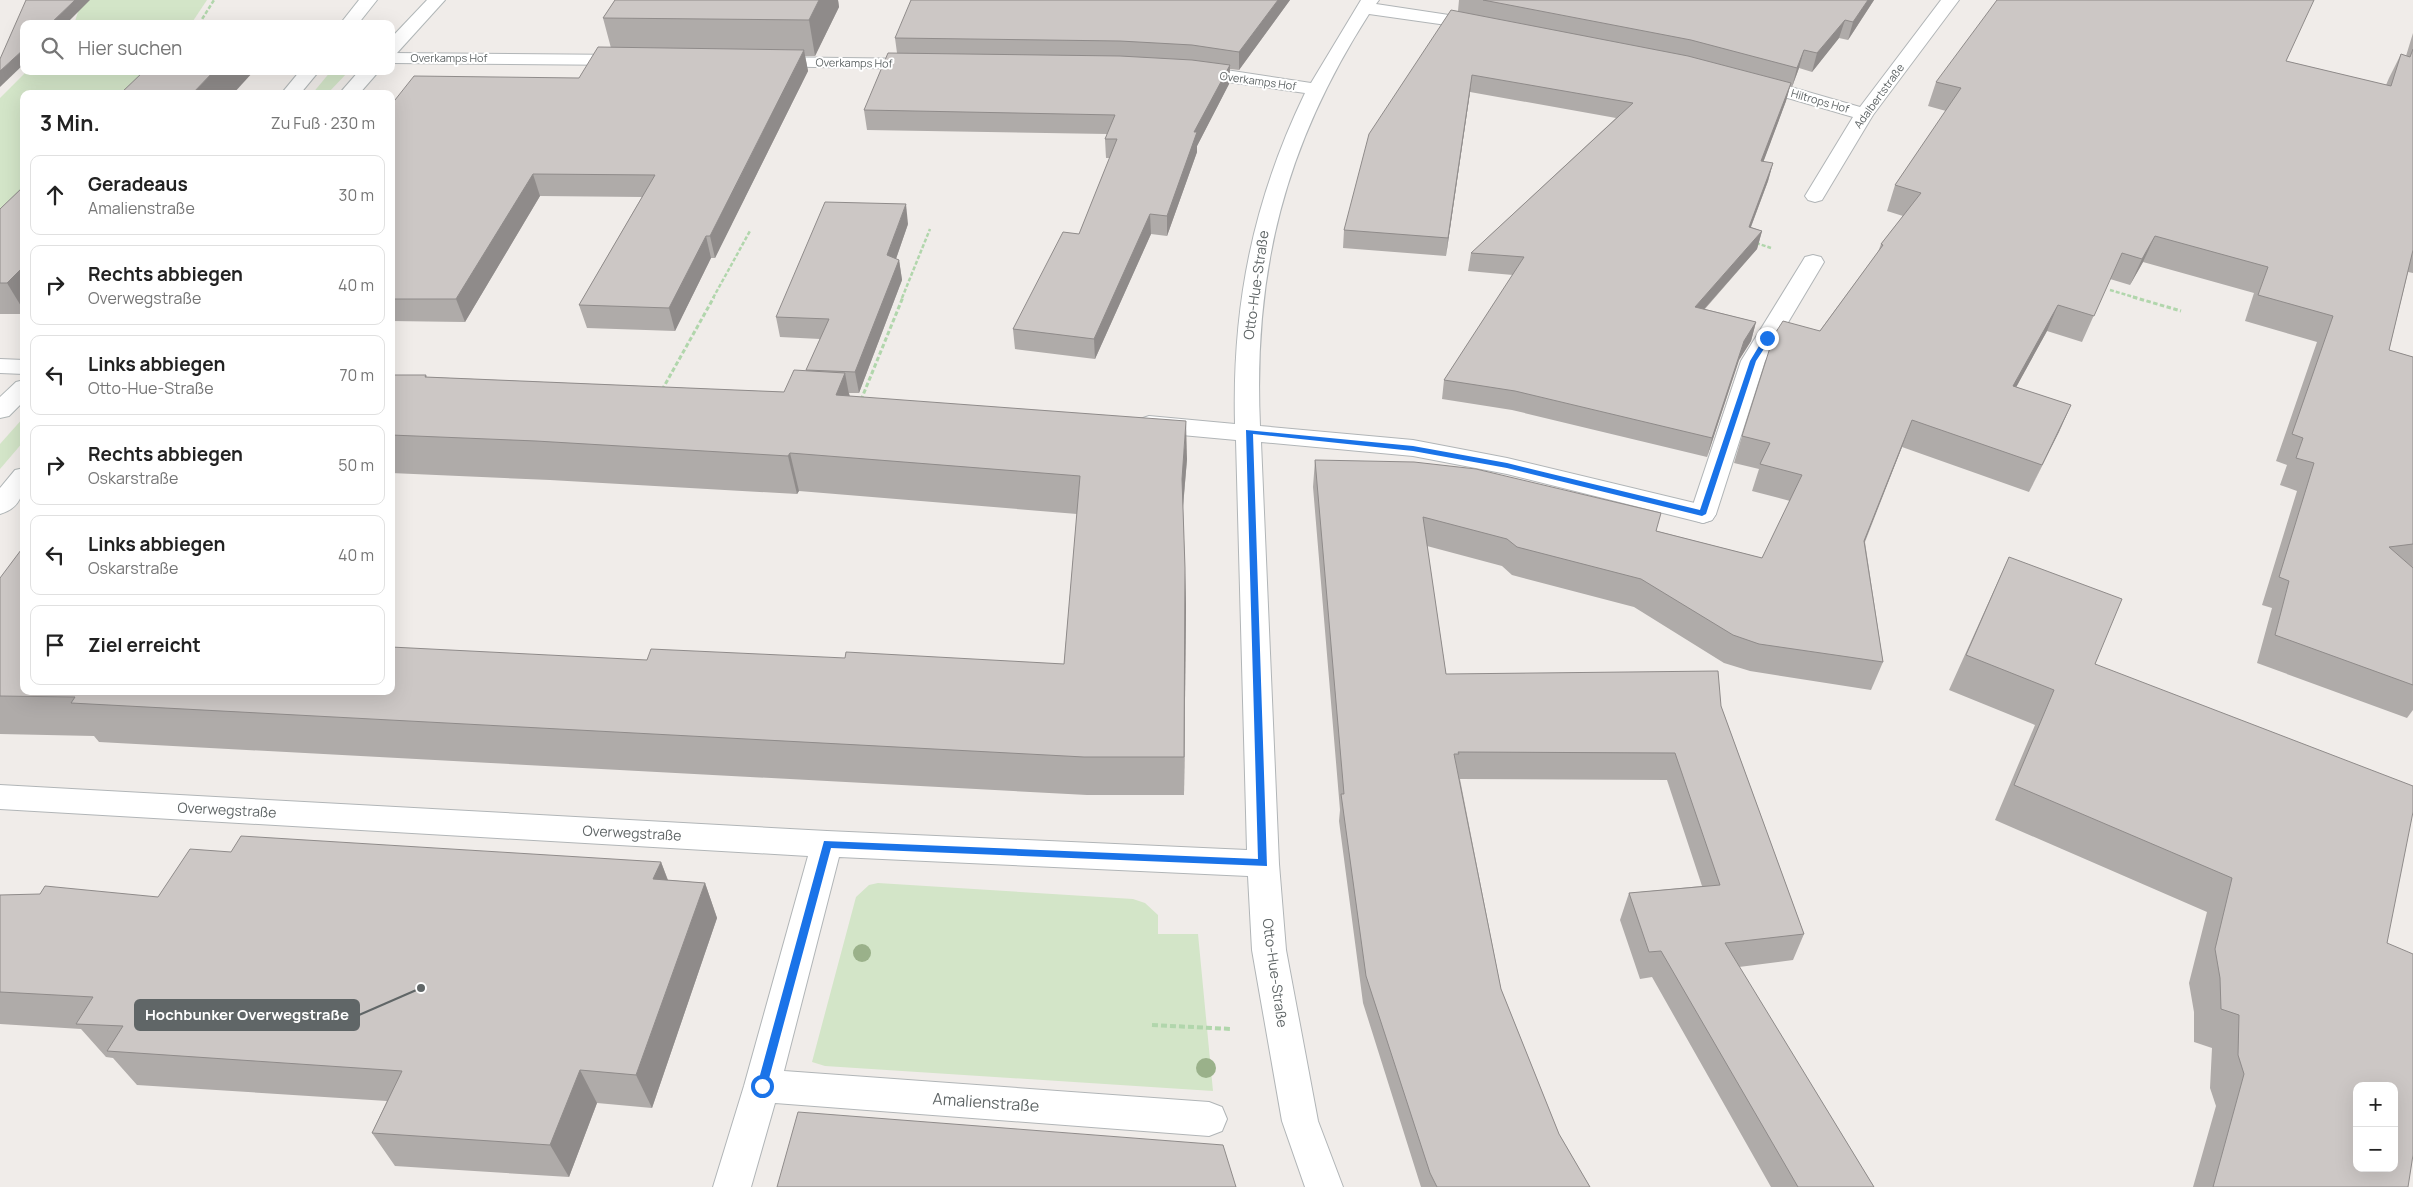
<!DOCTYPE html>
<html lang="de">
<meta charset="utf-8">
<style>
body{margin:0;font-family:Manrope,sans-serif;background:#f2f2f2;color:#222}
.controls{position:absolute;right:15px;bottom:15px;display:grid;overflow:hidden;border-radius:10px;box-shadow:0 5px 20px #0002}
.controls button{width:45px;height:45px;display:grid;place-items:center;padding:0;border:0;border-bottom:1px solid #e0e0e0;background:#fff;color:#222;font:25px sans-serif}
.stop{position:absolute;width:15px;height:15px;margin:-11px;border:4px solid #1a73e8;border-radius:50%;background:#fff}
.stop.end{background:#1a73e8;border-color:#fff;box-shadow:0 1px 5px #0008}
.list{margin:0;padding:0;list-style:none}
h2{display:flex;justify-content:space-between;align-items:center;height:65px;margin:0;padding:0 20px;font-size:21px}
h2 small{font-size:16px;font-weight:400;color:#767676}
.list li{display:grid;grid-template-columns:32px 1fr auto;gap:15px;align-items:center;box-sizing:border-box;height:80px;margin:0 10px 10px;padding:0 10px;border:1px solid #e0e0e0;border-radius:10px}
.list b{display:block;font-size:19px;white-space:nowrap}
.list p{margin:0;font-size:16px;white-space:nowrap;color:#767676}
.list em{font-size:16px;font-style:normal;color:#767676}
.icon{flex:none;width:28px;height:28px;fill:none;stroke:currentColor;stroke-width:2;stroke-linecap:round;stroke-linejoin:round}
.map{position:relative;flex:none;width:2413px;height:1187px;overflow:hidden}
.search{position:absolute;background:#fff;box-shadow:0 5px 20px #0002;left:20px;top:20px;width:375px;height:55px;display:flex;align-items:center;gap:12px;box-sizing:border-box;padding:0 18px;border-radius:10px;color:#767676;font-size:19px}
.panel{position:absolute;background:#fff;box-shadow:0 5px 20px #0002;left:20px;top:90px;width:375px;height:605px;border-radius:10px}
.map>svg:first-child{display:block}
.green{fill:#d3e5c8}
.lines{fill:none;stroke-linecap:round;stroke-linejoin:round}
.lane-casing{stroke:#b1b5b7;stroke-width:2}
.street-casing{stroke:#b1b5b7;stroke-width:2}
.secondary-casing{stroke:#b0b6b7;stroke-width:2}
.path-far2{stroke:#b1d6ac;stroke-width:2.5;stroke-dasharray:4 2;stroke-linecap:butt}
.path-far1{stroke:#b1d6ac;stroke-width:3;stroke-dasharray:4.5 2.5;stroke-linecap:butt}
.path{stroke:#b1d6ac;stroke-width:4;stroke-dasharray:6 3;stroke-linecap:butt}
.lane{fill:#fff;fill-rule:evenodd}
.street{fill:#fff;fill-rule:evenodd}
.secondary{fill:#fff;fill-rule:evenodd}
.tree{fill:#9ab18a}
.wall{fill:#afaba9}
.shaded-wall{fill:#8f8b8a}
.building{fill:#ccc7c5;stroke:#8f8b8a;fill-rule:evenodd}
.route{fill:#1a73e8}
.labels{text-anchor:middle;stroke-width:4;stroke-linejoin:round;paint-order:stroke}
.far-street-label{font-size:11px;fill:#606667;stroke:#fff}
.street-label{font-size:14px;fill:#606667;stroke:#fff}
.near-street-label{font-size:16px;fill:#606667;stroke:#fff}
.leader{fill:none;stroke:#606667;stroke-width:2}
.callout-dot{fill:#606667;stroke:#fff;stroke-width:2}
.callout{fill:#606667;stroke:#606667;stroke-width:2}
.callout-label{font-size:15px;text-anchor:middle;font-weight:bold;fill:#fff}
</style>
<div class="map">
<svg width="2413" height="1187" viewBox="0 0 2413 1187">
<rect width="100%" height="100%" fill="#f0ece9"/>
<!-- green -->
<g class="green">
<path d="M82 0H207L191 24H74Z"/>
<path d="M27 71H147L123 94H24V187L0 210V98Z"/>
<path d="M331 71H349L327 94H312Z"/>
<path d="M24 417V441L0 469V444Z"/>
<path d="M878 883 1133 899 1145 903 1158 915V934H1198L1213 1091 825 1066 812 1062 856 897 869 885Z"/>
</g>
<g class="lines">
<!-- lane casing -->
<g class="lane-casing">
<path id="lane" d="M1813 255 1821 257 1824 262 1765 361 1716 514 1712 520 1703 523 1694 520 1690 514 1741 361 1802 262 1805 257Z"/>
</g>
<!-- street casing -->
<g class="street-casing">
<g id="street">
<path d="M1361 0H1379L1376 4 1482 20 1488 21 1491 25 1488 29 1482 30 1369 14C1285 145 1253 271 1260 426L1413 440 1507 458 1703 505 1712 508 1716 514 1712 520 1703 523 1507 474 1413 456 1261 442 1279 864 1286 950 1318 1121 1343 1187H1305L1282 1121 1252 950 1248 876 839 857 784 1071 1209 1102 1222 1107 1227 1119 1222 1131 1209 1136 775 1103 751 1187H713L744 1086 808 856 0 809V785L827 831 1247 850 1236 440 1149 432 1140 429 1137 424 1140 419 1149 416 1235 424C1232 305 1253 201 1305 93L1193 77 1186 75 1184 71 1186 67 1193 65 1311 83Z"/>
<path d="M1941 0H1959L1873 115 1822 200 1815 202 1808 200 1805 196 1853 117 1746 86 1744 82 1746 78 1753 76 1860 107Z"/>
<path d="M391 53 628 55 634 56 637 60 634 64 628 65 391 63Z"/>
<path d="M768 57 920 59 926 60 929 64 926 68 920 69 762 66 759 62 762 58Z"/>
<path d="M0 359 24 360V374L0 373Z"/>
</g>
</g>
<!-- secondary casing -->
<g class="secondary-casing">
<g id="secondary">
<path d="M359 0H377L358 24H340Z"/>
<path d="M427 0H445L397 53 391 54V38Z"/>
<path d="M300 71H319L300 94H281Z"/>
<path d="M359 71H379L359 94H339Z"/>
<path d="M24 380V401L9 416 0 418V397L16 382Z"/>
<path d="M24 468C24 489 24 507 0 514V488L15 470Z"/>
</g>
</g>
<!-- path-far2 -->
<g class="path-far2">
<path d="M199 24 214 0"/>
<path d="M1756 243 1771 248"/>
<path d="M2110 290 2137 298"/>
<path d="M713 298 750 231"/>
<path d="M902 298 930 229"/>
</g>
<!-- path-far1 -->
<g class="path-far1">
<path d="M2133 297 2181 311"/>
<path d="M662 390 714 297"/>
<path d="M861 400 903 297"/>
</g>
<!-- path -->
<path class="path" d="M1152 1025 1232 1029"/>
<!-- lane -->
<use href="#lane" class="lane"/>
<!-- street -->
<use href="#street" class="street"/>
<!-- secondary -->
<use href="#secondary" class="secondary"/>
</g>
<!-- trees -->
<g class="tree">
<circle cx="862" cy="953" r="9"/>
<circle cx="1206" cy="1068" r="10"/>
</g>
<!-- wall -->
<g class="wall">
<path d="M615 0H838L839 7 815 56H805L808 71 715 258H711L675 331 587 328 579 305 642 197 540 196 465 322 391 321V105L579 78 611 48 603 18Z"/>
<path d="M1290 0 1239 70 1230 69 1229 84 1197 146V152L1167 236 1151 234 1095 359 1015 349 1013 329 1079 234 1110 158H1106L1105 139 1107 134 867 130 864 110 897 53 895 38Z"/>
<path d="M1459 0H1874L1848 40 1839 38 1812 72 1799 68 1792 87 1790 86 1786 101 1763 162 1773 163 1768 181 1751 227 1762 231 1757 249 1705 309 1756 322 1751 341 1739 360 1707 457 1512 410 1442 399 1444 380 1513 275 1468 271 1471 253 1616 118 1470 92 1446 256 1343 248 1344 230 1458 11Z"/>
<path d="M2413 33V273L2408 272 2389 350 2413 357V710L2407 718 2257 663 2272 608 2262 605 2297 491 2280 485 2287 465 2276 461 2317 342 2245 321 2254 293 2143 262 2130 285 2110 279 2082 342 2047 331 2016 387 2071 405 2029 492 1902 447 1865 542 1883 662 1871 690 1750 671 1724 663 1634 607 1512 575 1502 566 1427 546 1446 674 1721 706 1804 934 1793 960 1739 967 1874 1187H1771L1652 977 1640 979 1620 920 1629 893 1702 886 1667 780 1460 779 1501 989 1559 1134 1590 1187H1421L1363 1003 1339 821 1340 810 1313 487 1315 460 1657 531 1762 558 1790 501 1752 491 1759 469 1734 463 1742 436 1878 252 1881 244 1903 216 1887 211 1895 185 1946 111 1928 106 1936 82 2286 61 2386 85 2389 78 2401 54 2406 56Z"/>
<path d="M24 186V314H0V209Z"/>
<path d="M908 224 896 259 899 260 902 280 859 393H849L850 396 1187 459 1183 508 1186 606 1184 795H1087L99 742 94 736 0 734V578L24 691 647 660 845 658 1064 664 1077 514 799 491 797 494 550 480 391 473V375H426L427 377 784 392 806 371 820 339 780 337 776 317Z"/>
<path d="M2009 557 2095 664 2387 943 2408 1187H2193L2216 1106 2210 1088 2212 1048 2194 1042V1012L2189 983 2207 912 1995 820 2035 725 1949 690Z"/>
<path d="M231 852 661 862 668 880 705 883 717 918 652 1108 597 1103 569 1177 395 1166 372 1133 387 1101 137 1085 113 1058 106 1057 81 1029 0 1024V895L158 897Z"/>
</g>
<!-- shaded-wall -->
<g class="shaded-wall">
<path d="M75 0H90L66 24H50Z"/>
<path d="M819 0H838L839 7 815 56 809 20Z"/>
<path d="M1278 0H1290L1239 70V52Z"/>
<path d="M1868 0H1874L1848 40 1853 22Z"/>
<path d="M1845 20 1839 38 1812 72 1817 53Z"/>
<path d="M24 49V64L0 87V71Z"/>
<path d="M804 50 808 71 715 258 710 236Z"/>
<path d="M1804 50 1799 68 1792 87 1797 68Z"/>
<path d="M1230 65 1229 84 1197 146V152L1167 236V216L1194 132Z"/>
<path d="M214 71H254L233 94H192Z"/>
<path d="M1472 75 1470 92 1446 256 1448 238Z"/>
<path d="M1791 83 1786 101 1757 179 1761 161Z"/>
<path d="M1773 163 1768 181 1744 245 1749 227Z"/>
<path d="M533 174 540 196 465 322 456 299Z"/>
<path d="M906 204 908 224 890 276 887 255Z"/>
<path d="M1150 214 1151 234 1095 359 1094 339Z"/>
<path d="M1762 231 1757 249 1690 325 1695 307Z"/>
<path d="M706 236 711 258 675 331 669 308Z"/>
<path d="M2155 236 2143 262 2130 285 2142 259Z"/>
<path d="M899 260 902 280 859 393 855 372Z"/>
<path d="M24 266V311L7 283Z"/>
<path d="M2058 305 2047 331 2002 413 2013 386Z"/>
<path d="M1756 322 1751 341 1739 360 1707 457 1712 438 1744 341Z"/>
<path d="M845 373 852 410 836 395Z"/>
<path d="M2071 405 2059 432 2029 492 2042 465Z"/>
<path d="M1912 420 1902 447 1854 568 1864 541Z"/>
<path d="M1186 421 1187 459 1182 517V479Z"/>
<path d="M790 453 799 491 797 494 788 456Z"/>
<path d="M1185 568 1186 606 1184 795V757Z"/>
<path d="M661 862 674 897 653 879Z"/>
<path d="M705 883 717 918 652 1108 636 1075Z"/>
<path d="M580 1070 597 1103 569 1177 550 1145Z"/>
</g>
<!-- building -->
<g class="building">
<path d="M26 0H75L50 24H24V49L0 71V59Z"/>
<path d="M615 0H819L809 20 603 18Z"/>
<path d="M911 0H1278L1239 52 1192 45 1120 41 895 38Z"/>
<path d="M1483 0H1868L1853 22 1845 20 1817 53 1804 50 1797 68 1691 40Z"/>
<path d="M1997 0H2314L2286 61 2391 86 2401 54 2410 57 2413 49V250L2389 350 2413 357V544L2389 547 2413 568V685L2275 635 2289 581 2279 577 2314 463 2296 458 2303 438 2292 434 2333 316 2258 295 2268 267 2155 236 2142 259 2122 253 2094 316 2058 305 2013 386 2071 405 2042 465 1912 420 1864 541 1883 662 1759 644 1733 635 1641 579 1517 547 1507 539 1423 517 1446 674 1718 671 1721 706 1804 934 1725 943 1874 1187H1798L1661 951 1649 952 1629 893 1720 885 1675 753 1458 752 1459 754H1454L1501 989 1559 1134 1590 1187H1437L1430 1173 1366 976 1341 794H1344L1315 460 1414 462 1476 469 1661 513 1656 531 1762 558 1802 475 1760 464 1770 443 1742 436 1774 335 1783 321 1820 331 1883 245 1881 244 1921 193 1895 185 1961 88 1936 82Z"/>
<path d="M1451 10 1688 56 1791 83 1761 161 1773 163 1749 227 1762 231 1695 307 1756 322 1744 341 1712 438 1515 391 1444 380 1524 257 1471 253 1633 103 1472 75 1448 238 1344 230 1369 134Z"/>
<path d="M196 21H263L260 24H193Z"/>
<path d="M598 47 804 50 710 236H706L669 308 579 305 655 175 533 174 456 299H391V105L414 76 579 78Z"/>
<path d="M888 53 1120 56 1192 60 1230 65 1194 132H1197L1167 216 1150 214 1094 339 1013 329 1063 232 1079 234 1117 139H1105L1115 115 864 110Z"/>
<path d="M144 71H214L192 94H120Z"/>
<path d="M24 186V266L7 283H0V209Z"/>
<path d="M825 202 906 204 887 255 899 260 855 372 806 370 829 319 776 317Z"/>
<path d="M794 370 845 373 836 395 1186 421 1182 479 1185 568 1184 757H1084L71 703 75 697 0 696V578L24 546V691H391V647L647 660 651 649 845 658 846 652 1064 664 1080 476 790 453 788 456 536 441 391 435V375H426L425 377 784 392Z"/>
<path d="M2009 557 2122 599 2095 664 2413 786V812L2387 943 2413 954V1155L2408 1187H2213L2244 1074 2238 1055 2239 1015 2221 1009 2220 978 2215 949 2232 878 2014 785 2054 690 1966 655ZM2357 1086H2394V1168H2357Z"/>
<path d="M241 836 661 862 653 879 705 883 636 1075 580 1070 550 1145 372 1133 402 1071 107 1051 123 1026 76 1024 93 997 0 992V895L40 894 45 886 158 897 190 849 231 852Z"/>
<path d="M798 1112 1223 1145 1236 1187H777Z"/>
</g>
<!-- route -->
<path class="route" d="M1765 336 1771 338 1756 361 1706 514 1702 516 1507 468 1413 451 1253 434 1267 866 831 848 767 1086 766 1089H758L757 1086 824 841 1258 859 1246 430 1413 446 1507 463 1700 510 1750 361Z"/>
<g class="labels">
<!-- far-street labels -->
<g class="far-street-label">
<text x="449" y="62">Overkamps Hof</text>
<text transform="translate(854 63) rotate(1)" y="4">Overkamps Hof</text>
<text transform="translate(1258 81) rotate(8)" y="4">Overkamps Hof</text>
<text transform="translate(1879 96) rotate(-54)" y="4">Adalbertstraße</text>
<text transform="translate(1820 101) rotate(16)" y="4">Hiltrops Hof</text>
</g>
<!-- street labels -->
<g class="street-label">
<text transform="translate(1256 285) rotate(-82)" y="5">Otto-Hue-Straße</text>
<text transform="translate(227 810) rotate(3)" y="5">Overwegstraße</text>
<text transform="translate(632 833) rotate(3)" y="5">Overwegstraße</text>
<text transform="translate(1275 973) rotate(82)" y="5">Otto-Hue-Straße</text>
</g>
<!-- near-street labels -->
<g class="near-street-label">
<text transform="translate(986 1102) rotate(4)" y="6">Amalienstraße</text>
</g>
</g>
<!-- callouts -->
<path class="leader" d="M421 988L359 1015"/>
<circle class="callout-dot" cx="421" cy="988" r="5"/>
<rect class="callout" x="135" y="1000" width="224" height="30" rx="5"/>
<g class="callout-label">
<text x="247" y="1020">Hochbunker Overwegstraße</text>
</g>
</svg>
<div class="controls">
<button>+</button>
<button>−</button>
</div>
<div class="stop" style="left:762px;top:1086px"></div>
<div class="stop end" style="left:1767px;top:338px"></div>
<div class="search"><svg class="icon" aria-label="search" viewBox="0 0 24 24"><circle cx="10" cy="10" r="6"/><path d="M15 15l6 6"/></svg>Hier suchen</div>
<section class="panel">
<h2>3 Min.<small>Zu Fuß · 230 m</small></h2>
<ul class="list">
<li><svg class="icon" aria-label="ahead" viewBox="0 0 24 24"><path d="M12 20V5M6 11l6-6 6 6"/></svg><div><b>Geradeaus</b><p>Amalienstraße</p></div><em>30 m</em></li>
<li><svg class="icon" aria-label="right" viewBox="0 0 24 24"><path d="M7 20v-9h11M14 6l5 5-5 5"/></svg><div><b>Rechts abbiegen</b><p>Overwegstraße</p></div><em>40 m</em></li>
<li><svg class="icon" aria-label="left" viewBox="0 0 24 24"><path d="M17 20v-9H6M10 6l-5 5 5 5"/></svg><div><b>Links abbiegen</b><p>Otto-Hue-Straße</p></div><em>70 m</em></li>
<li><svg class="icon" aria-label="right" viewBox="0 0 24 24"><path d="M7 20v-9h11M14 6l5 5-5 5"/></svg><div><b>Rechts abbiegen</b><p>Oskarstraße</p></div><em>50 m</em></li>
<li><svg class="icon" aria-label="left" viewBox="0 0 24 24"><path d="M17 20v-9H6M10 6l-5 5 5 5"/></svg><div><b>Links abbiegen</b><p>Oskarstraße</p></div><em>40 m</em></li>
<li><svg class="icon" aria-label="arrive" viewBox="0 0 24 24"><path d="M6 21V4h12l-3 4 3 4H6"/></svg><div><b>Ziel erreicht</b></div></li>
</ul>
</section>
</div>
